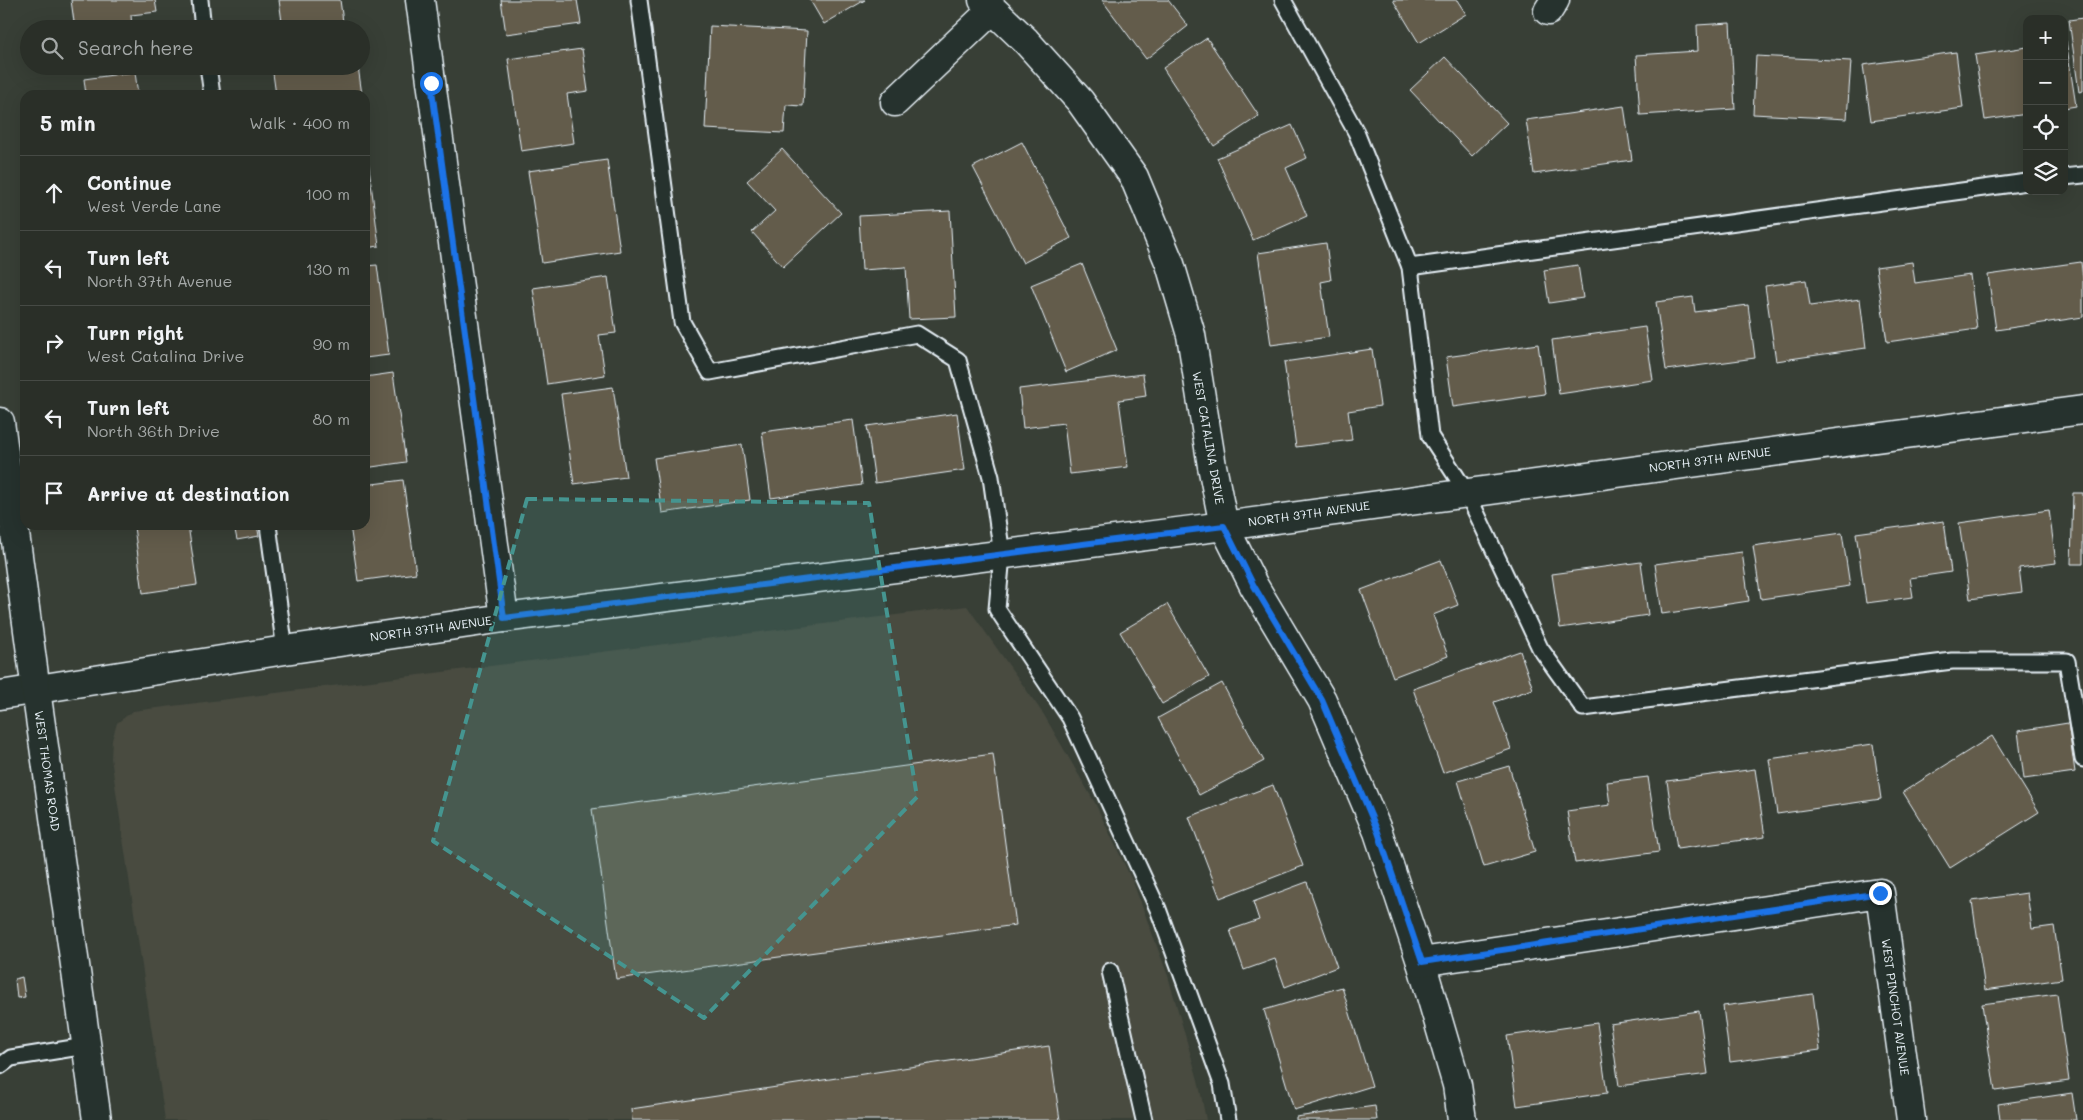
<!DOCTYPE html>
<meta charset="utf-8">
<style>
body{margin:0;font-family:Mali,sans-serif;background:#363b34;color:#f1f3f6}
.controls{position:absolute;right:15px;top:15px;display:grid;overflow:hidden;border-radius:10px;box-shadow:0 5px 20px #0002}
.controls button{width:45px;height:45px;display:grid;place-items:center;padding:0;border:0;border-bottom:1px solid #464a45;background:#2a2f28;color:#f1f3f6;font:25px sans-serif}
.stop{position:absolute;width:15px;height:15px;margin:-11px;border:4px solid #1a73e8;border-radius:50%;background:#fff}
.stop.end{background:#1a73e8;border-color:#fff;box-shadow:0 1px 5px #0008}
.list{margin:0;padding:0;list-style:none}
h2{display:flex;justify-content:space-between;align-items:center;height:65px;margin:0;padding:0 20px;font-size:21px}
h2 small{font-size:16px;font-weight:400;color:#a5a9a8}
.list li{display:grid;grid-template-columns:32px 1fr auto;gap:15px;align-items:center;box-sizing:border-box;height:75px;padding:0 20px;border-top:1px solid #464a45}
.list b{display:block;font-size:19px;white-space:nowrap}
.list p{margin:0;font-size:16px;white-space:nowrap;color:#a5a9a8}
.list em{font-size:16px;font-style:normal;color:#a5a9a8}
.icon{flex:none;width:28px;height:28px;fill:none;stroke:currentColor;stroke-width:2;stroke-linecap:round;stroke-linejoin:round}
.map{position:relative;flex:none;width:2083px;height:1120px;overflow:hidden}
.search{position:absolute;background:#2a2f28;box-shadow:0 5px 20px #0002;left:20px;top:20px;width:350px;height:55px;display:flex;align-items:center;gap:12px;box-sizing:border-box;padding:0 18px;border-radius:28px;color:#a5a9a8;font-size:19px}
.panel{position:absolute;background:#2a2f28;box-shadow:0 5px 20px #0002;left:20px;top:90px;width:350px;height:440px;border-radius:15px}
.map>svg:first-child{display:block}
.built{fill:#484b41}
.building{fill:#635c4c;stroke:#e8f1f8}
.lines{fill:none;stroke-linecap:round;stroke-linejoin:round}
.lane-casing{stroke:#e8f1f8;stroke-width:19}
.street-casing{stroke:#e8f1f8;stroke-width:31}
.secondary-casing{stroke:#e8f1f8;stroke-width:31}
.lane{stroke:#26332d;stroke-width:15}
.street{stroke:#26332d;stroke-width:28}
.secondary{stroke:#26332d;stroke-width:28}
.route{stroke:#1a73e8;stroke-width:6}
.marked{fill:#459590;fill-opacity:0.2;stroke:#459590;stroke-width:4;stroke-dasharray:10 6;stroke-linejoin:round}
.labels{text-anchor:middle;stroke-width:4;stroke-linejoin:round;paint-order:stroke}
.street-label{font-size:12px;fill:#e8f1f8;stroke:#26332d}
</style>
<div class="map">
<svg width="2083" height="1120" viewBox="0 0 2083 1120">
<rect width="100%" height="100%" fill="#383f36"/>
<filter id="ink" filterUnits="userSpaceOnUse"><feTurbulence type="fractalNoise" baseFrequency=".02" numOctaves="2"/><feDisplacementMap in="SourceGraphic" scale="10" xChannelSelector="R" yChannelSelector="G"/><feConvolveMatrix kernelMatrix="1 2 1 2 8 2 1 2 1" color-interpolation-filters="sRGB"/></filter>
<g filter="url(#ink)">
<!-- built -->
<path class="built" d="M967 606 1044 715 1095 803 1133 882 1168 976 1198 1080 1206 1120H165L111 758 112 740 117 723 133 711Z"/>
<!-- building -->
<g class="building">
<path d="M71 0H155L157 12 131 15 132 29H75Z"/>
<path d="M279 0H340L344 29H283Z"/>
<path d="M501 0H577L581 24 506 34Z"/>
<path d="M810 0H865L824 24Z"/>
<path d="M1102 0H1168L1188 26 1146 59Z"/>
<path d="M1393 0H1457L1466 14 1419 43Z"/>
<path d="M2083 18V91L2079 92 2069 20Z"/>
<path d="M1730 23 1735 109 1640 115 1636 55 1698 51 1697 25Z"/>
<path d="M710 26 807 31 803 106 786 105 784 133 705 129Z"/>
<path d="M1207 38 1259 116 1214 146 1163 68Z"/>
<path d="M2064 41H2066L2076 106 2064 108Z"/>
<path d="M2027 47V114L1985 120 1975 55Z"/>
<path d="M582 49 588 91 567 94 574 143 521 151 508 59Z"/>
<path d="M1956 52 1963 108 1871 121 1863 65Z"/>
<path d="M1756 56 1851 61 1847 119 1753 114Z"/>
<path d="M1445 57 1507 123 1472 156 1410 90Z"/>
<path d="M272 66H358L362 95H276Z"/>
<path d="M135 72 138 95H86L84 79Z"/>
<path d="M1624 106 1632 160 1534 174 1526 120Z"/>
<path d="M1292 125 1307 158 1286 168 1307 216 1253 240 1217 158Z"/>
<path d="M1022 142 1071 238 1023 263 973 167Z"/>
<path d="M782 149 841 213 783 267 752 232 775 211 747 181Z"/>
<path d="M365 152H367L379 246 365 248Z"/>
<path d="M607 160 620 251 542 263 528 171Z"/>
<path d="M950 211 956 317 909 319 906 267 862 270 859 216Z"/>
<path d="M1326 243 1331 280 1321 282 1329 337 1271 345 1258 253Z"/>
<path d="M1912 262 1915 283 1970 275 1977 329 1887 342 1876 267Z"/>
<path d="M2081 262 2083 279V317L1996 330 1988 275Z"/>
<path d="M1082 264 1117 350 1066 372 1031 285Z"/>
<path d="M377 265 389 355 365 358V266Z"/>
<path d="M1578 265 1583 298 1549 303 1544 270Z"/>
<path d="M608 277 616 333 599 335 605 375 547 384 533 288Z"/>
<path d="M1806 280 1810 306 1860 299 1866 348 1776 361 1765 286Z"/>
<path d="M1693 297 1695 312 1748 305 1755 358 1666 370 1656 302Z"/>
<path d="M1645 327 1653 380 1559 394 1552 340Z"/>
<path d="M1538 344 1545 394 1453 407 1446 357Z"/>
<path d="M1372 349 1380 406 1348 411 1352 440 1296 447 1284 362Z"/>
<path d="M393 373 406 462 365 468V377Z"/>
<path d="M1143 374 1146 396 1119 400 1128 467 1070 474 1064 423 1023 428 1019 389Z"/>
<path d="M613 387 626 477 574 484 561 394Z"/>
<path d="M957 413 965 470 875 483 867 426Z"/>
<path d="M853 420 862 485 771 498 762 432Z"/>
<path d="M742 445 750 500 662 513 654 458Z"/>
<path d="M403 480 416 573 358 581 350 525H365V485Z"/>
<path d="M2073 493H2083V564H2071Z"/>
<path d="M2049 510 2056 563 2019 568 2022 592 1970 599 1959 523Z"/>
<path d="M1944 521 1951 572 1910 578 1913 597 1866 603 1856 533Z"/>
<path d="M152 525H188L197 585 143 593 134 527Z"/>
<path d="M234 525H257L259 536 237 540Z"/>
<path d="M1842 533 1850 586 1761 599 1753 546Z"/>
<path d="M1742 552 1749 601 1662 614 1655 564Z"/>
<path d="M1441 560 1458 605 1433 615 1448 656 1393 677 1361 590Z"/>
<path d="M1641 562 1648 615 1560 628 1552 574Z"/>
<path d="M1167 604 1209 677 1162 704 1120 632Z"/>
<path d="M1520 651 1533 689 1494 702 1511 749 1443 773 1413 689Z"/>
<path d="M1222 683 1264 761 1199 795 1158 718Z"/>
<path d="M2068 723 2075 772 2024 779 2018 731Z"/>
<path d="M1992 736 2039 812 1950 868 1903 792Z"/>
<path d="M1873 744 1881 799 1777 814 1769 759Z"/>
<path d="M993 754 1016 925 616 979 592 809Z"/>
<path d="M1509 766 1535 852 1484 867 1458 781Z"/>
<path d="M1755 769 1765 837 1677 849 1667 781Z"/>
<path d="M1648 777 1659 852 1575 863 1567 811 1610 805 1607 782Z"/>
<path d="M1273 785 1303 866 1220 898 1189 817Z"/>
<path d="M1307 882 1337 967 1285 987 1275 959 1244 970 1230 930 1259 920 1253 902Z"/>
<path d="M2027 893 2032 929 2054 926 2062 979 1985 990 1972 901Z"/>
<path d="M22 977 25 997 17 998 15 979Z"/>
<path d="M1342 987 1372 1086 1294 1110 1264 1010Z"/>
<path d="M1813 994 1820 1050 1730 1062 1723 1006Z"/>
<path d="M2057 994 2069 1081 1995 1091 1982 1004Z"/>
<path d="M1699 1011 1708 1074 1619 1086 1610 1024Z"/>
<path d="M1597 1023 1607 1093 1517 1106 1507 1036Z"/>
<path d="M1049 1046 1060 1120H632L631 1109Z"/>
<path d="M2072 1093 2076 1120H2000L1998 1104Z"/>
<path d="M1375 1106 1377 1120H1296V1117Z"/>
</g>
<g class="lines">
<!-- lane casing -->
<g class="lane-casing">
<g id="lane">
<path d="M200 0 203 29"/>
<path d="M639 0 682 322 710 372 917 334 958 360 991 477 1002 555 997 609 1070 718 1158 909 1222 1084 1228 1120"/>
<path d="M1283 0 1356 132 1410 267 1430 436 1467 493 1540 648 1583 708 1952 661H2067L2083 759"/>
<path d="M208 66 212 95"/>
<path d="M2064 177 2083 175"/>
<path d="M1410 267 2027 182"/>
<path d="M268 525 285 650"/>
<path d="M1110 971 1144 1120"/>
<path d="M0 1066 11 1058 86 1046"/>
</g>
</g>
<!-- street casing -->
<g class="street-casing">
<g id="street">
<path d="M420 0 504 618"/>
<path d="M983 0 1026 41 1080 101 1134 177 1170 264 1191 335 1212 466 1224 526 1254 586 1322 700 1378 832 1421 962 1457 1085 1462 1120"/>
<path d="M1548 11 1555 0"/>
<path d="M895 102 992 10"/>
<path d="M0 695 285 650 504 618 1224 526 2083 410"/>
<path d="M1421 962 1880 893 1911 1120"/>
</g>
</g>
<!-- secondary casing -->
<g class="secondary-casing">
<path id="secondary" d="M0 422 36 690 97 1120"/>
</g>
<!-- lane -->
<use href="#lane" class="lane"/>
<!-- street -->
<use href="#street" class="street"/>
<!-- secondary -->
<use href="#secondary" class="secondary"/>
</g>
</g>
<g class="lines" filter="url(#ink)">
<!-- route -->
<path class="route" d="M431 83 504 618 1224 526 1254 586 1322 700 1378 832 1422 962 1880 893"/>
</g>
<!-- marked area -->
<path class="marked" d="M527 499 869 503 917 797 704 1018 433 841Z"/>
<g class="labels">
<!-- street labels -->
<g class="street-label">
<text transform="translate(1208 438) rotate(80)" y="4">WEST CATALINA DRIVE</text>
<text transform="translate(1710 460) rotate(-8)" y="4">NORTH 37TH AVENUE</text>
<text transform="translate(1309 514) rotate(-8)" y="4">NORTH 37TH AVENUE</text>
<text transform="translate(431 629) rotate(-8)" y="4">NORTH 37TH AVENUE</text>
<text transform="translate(47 771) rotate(82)" y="4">WEST THOMAS ROAD</text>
<text transform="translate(1895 1007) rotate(82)" y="4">WEST PINCHOT AVENUE</text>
</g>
</g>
</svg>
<div class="controls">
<button>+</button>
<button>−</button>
<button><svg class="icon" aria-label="locate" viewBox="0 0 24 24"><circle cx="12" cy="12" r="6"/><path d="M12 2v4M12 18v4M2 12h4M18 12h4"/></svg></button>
<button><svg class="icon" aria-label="layers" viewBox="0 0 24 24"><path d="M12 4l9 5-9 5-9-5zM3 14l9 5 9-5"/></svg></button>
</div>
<div class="stop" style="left:431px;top:83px"></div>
<div class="stop end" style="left:1880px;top:893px"></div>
<div class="search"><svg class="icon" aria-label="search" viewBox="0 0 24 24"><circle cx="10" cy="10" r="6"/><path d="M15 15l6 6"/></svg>Search here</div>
<section class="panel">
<h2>5 min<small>Walk · 400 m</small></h2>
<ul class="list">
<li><svg class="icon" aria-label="ahead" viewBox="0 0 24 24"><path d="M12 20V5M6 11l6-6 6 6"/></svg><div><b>Continue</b><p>West Verde Lane</p></div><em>100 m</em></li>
<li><svg class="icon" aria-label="left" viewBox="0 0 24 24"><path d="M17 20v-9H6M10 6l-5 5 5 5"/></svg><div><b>Turn left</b><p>North 37th Avenue</p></div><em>130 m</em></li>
<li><svg class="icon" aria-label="right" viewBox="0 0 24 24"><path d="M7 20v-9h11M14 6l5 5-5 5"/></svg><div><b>Turn right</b><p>West Catalina Drive</p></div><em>90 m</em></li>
<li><svg class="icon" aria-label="left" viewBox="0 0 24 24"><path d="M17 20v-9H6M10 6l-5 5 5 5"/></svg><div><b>Turn left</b><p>North 36th Drive</p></div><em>80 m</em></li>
<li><svg class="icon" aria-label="arrive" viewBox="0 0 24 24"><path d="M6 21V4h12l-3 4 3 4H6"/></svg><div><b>Arrive at destination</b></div></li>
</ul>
</section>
</div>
